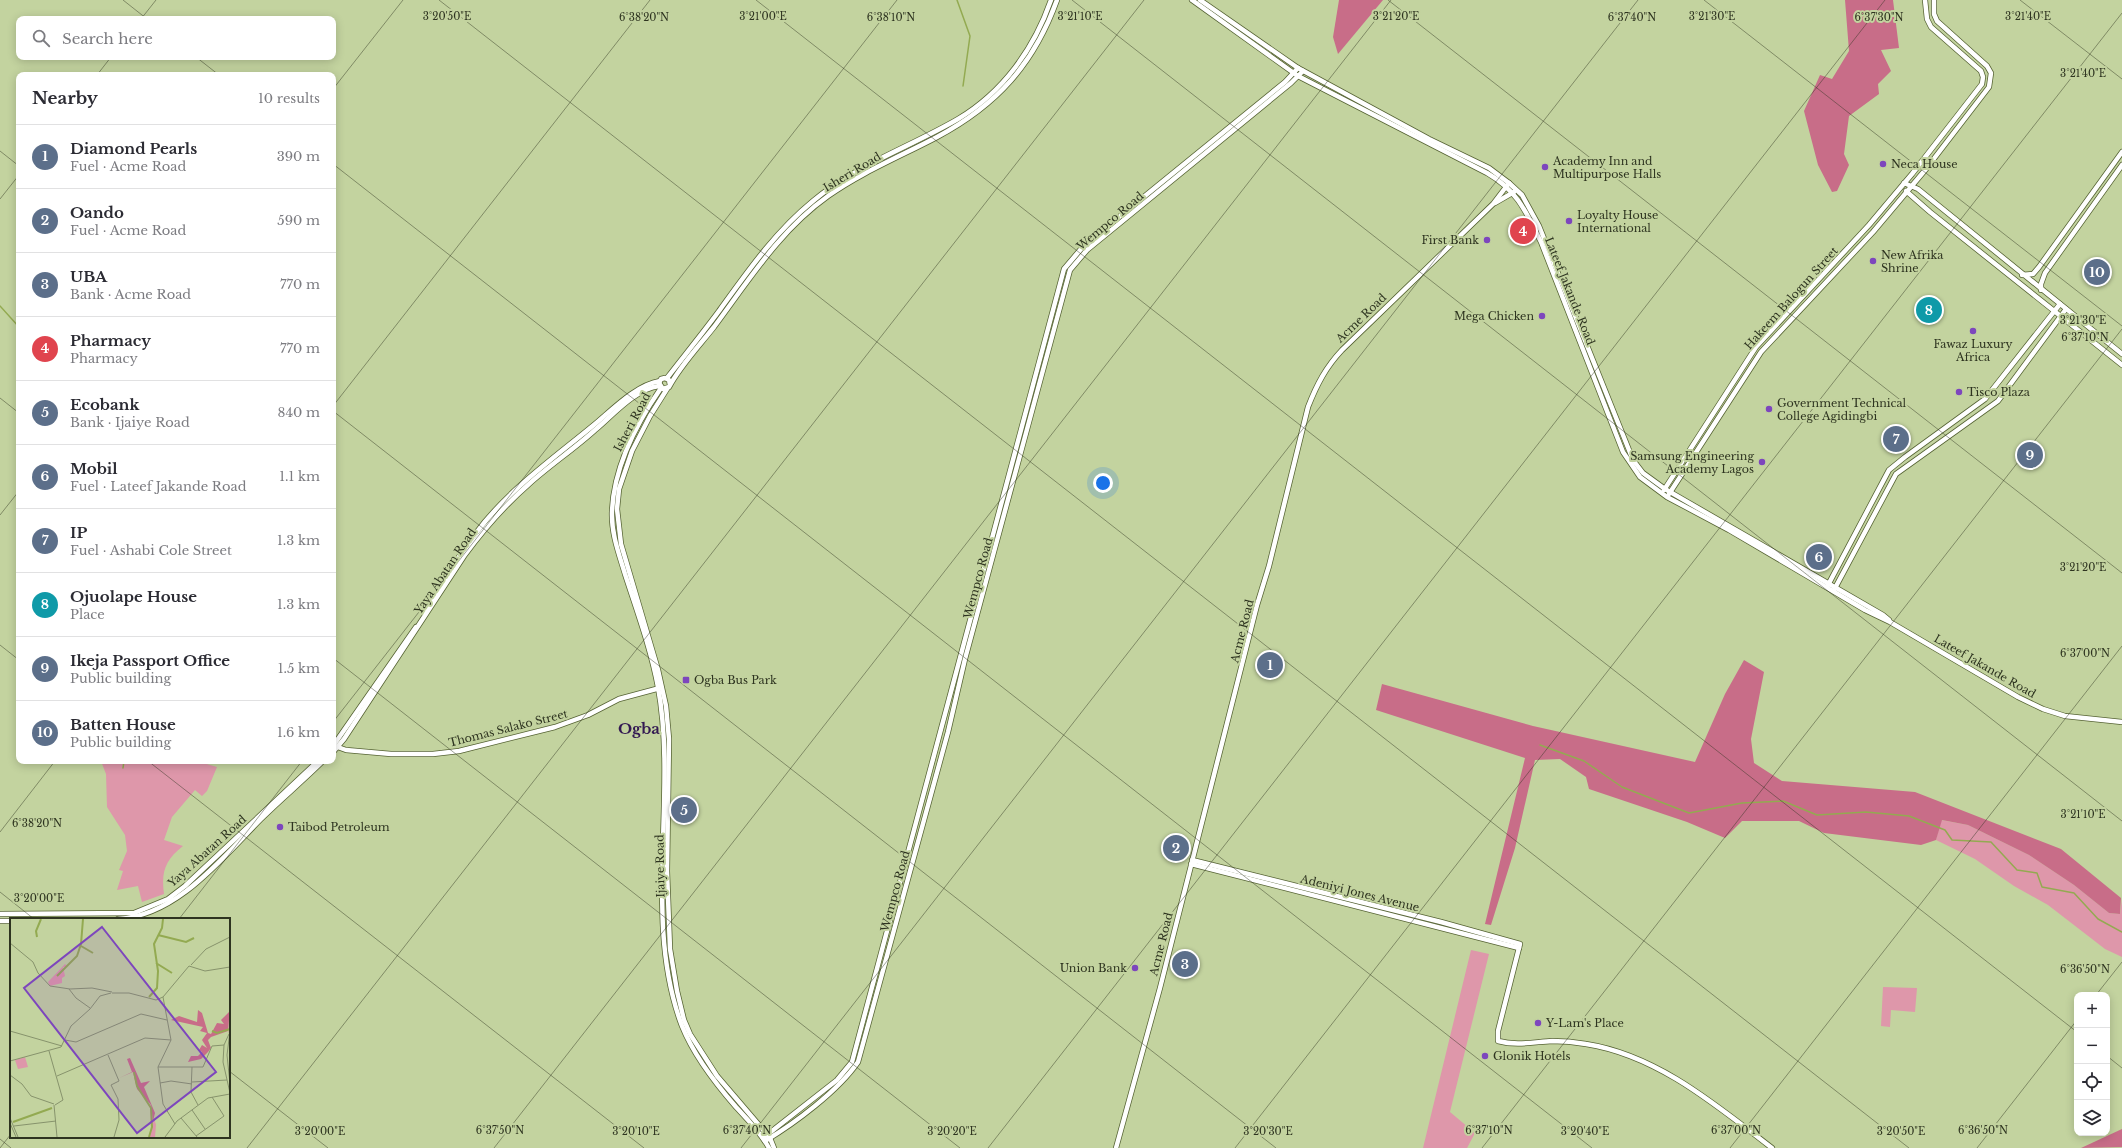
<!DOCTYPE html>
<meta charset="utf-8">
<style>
body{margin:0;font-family:"Libre Baskerville",serif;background:#f7f7f7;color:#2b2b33}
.controls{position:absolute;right:12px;bottom:12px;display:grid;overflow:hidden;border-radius:8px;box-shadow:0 2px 10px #0003}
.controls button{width:36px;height:36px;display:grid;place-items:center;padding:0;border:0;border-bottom:1px solid #e1e1e2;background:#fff;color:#2b2b33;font:20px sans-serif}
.you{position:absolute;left:1103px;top:483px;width:14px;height:14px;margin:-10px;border:3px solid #fff;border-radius:50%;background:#1a73e8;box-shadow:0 0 0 6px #1a73e833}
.badge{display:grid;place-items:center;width:26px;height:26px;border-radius:50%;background:#7d46bd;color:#fff;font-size:13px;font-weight:700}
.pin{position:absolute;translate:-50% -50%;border:2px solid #fff;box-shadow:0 1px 4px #0006}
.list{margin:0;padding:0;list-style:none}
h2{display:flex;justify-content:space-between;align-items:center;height:52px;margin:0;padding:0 16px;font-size:17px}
h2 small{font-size:13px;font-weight:400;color:#7c7c81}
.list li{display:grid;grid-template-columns:26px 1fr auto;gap:12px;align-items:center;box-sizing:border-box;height:64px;padding:0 16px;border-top:1px solid #e1e1e2}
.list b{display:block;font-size:15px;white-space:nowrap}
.list p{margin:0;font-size:13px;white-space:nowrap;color:#7c7c81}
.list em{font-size:13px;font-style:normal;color:#7c7c81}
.icon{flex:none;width:22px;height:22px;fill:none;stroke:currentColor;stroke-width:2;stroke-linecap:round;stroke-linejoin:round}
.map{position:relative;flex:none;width:2122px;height:1148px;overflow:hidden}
.search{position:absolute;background:#fff;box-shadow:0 2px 10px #0003;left:16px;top:16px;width:320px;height:44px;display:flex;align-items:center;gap:10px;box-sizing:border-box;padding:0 14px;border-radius:8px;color:#7c7c81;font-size:15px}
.panel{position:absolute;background:#fff;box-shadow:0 2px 10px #0003;left:16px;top:72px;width:320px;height:692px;border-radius:8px}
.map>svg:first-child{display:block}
.green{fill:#de97aa}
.forest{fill:#c86d88}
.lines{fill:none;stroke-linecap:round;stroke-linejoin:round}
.stream{stroke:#93aa51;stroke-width:1.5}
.secondary-casing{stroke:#556233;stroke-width:6}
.secondary{stroke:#fff;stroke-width:4.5}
.ticks{fill:none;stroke:#2e3420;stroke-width:1;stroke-opacity:0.45}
.poi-dot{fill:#7d46bd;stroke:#c3d39f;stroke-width:1.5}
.labels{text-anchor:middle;stroke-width:4;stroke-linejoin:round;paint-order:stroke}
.poi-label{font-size:11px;fill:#2e3420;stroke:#c3d39f;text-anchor:start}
.street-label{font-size:11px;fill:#2e3420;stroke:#c3d39f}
.district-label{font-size:15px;font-weight:bold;fill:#331952;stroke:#c3d39f}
.inset-river{fill:none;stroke:#93aa51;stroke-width:2}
.inset-road{fill:none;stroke:#87936c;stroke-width:1}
.view{fill:#7d46bd;fill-opacity:0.15;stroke:#7d46bd;stroke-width:2}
.inset-edge{fill:none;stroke:#2e3420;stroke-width:2}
.ticks-label{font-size:10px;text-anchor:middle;fill:#2e3420;stroke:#c3d39f;stroke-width:4;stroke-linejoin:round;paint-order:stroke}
</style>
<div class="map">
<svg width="2122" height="1148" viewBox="0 0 2122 1148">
<rect width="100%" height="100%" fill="#c3d39f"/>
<!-- green -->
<g class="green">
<path d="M101 761H196L217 767 207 791 202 796 195 790 172 817 164 840 183 846C165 860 161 872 164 894L142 902 138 886 117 890 123 871 119 870 127 851 125 835 107 807 106 774Z"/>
<path d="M1941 820 1968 825 2029 855 2074 885 2109 913 2120 914 2122 899V957L2105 949 2048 905 2014 886 1975 859 1936 840Z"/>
<path d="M1471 950 1489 954 1450 1112 1475 1133 1467 1148H1423Z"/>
<path d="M1883 987 1917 988 1915 1012 1891 1010 1890 1027 1881 1026Z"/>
</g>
<!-- forest -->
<g class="forest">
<path d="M1339 0H1383L1338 54 1333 37Z"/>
<path d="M1845 0H1893L1899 48 1881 50 1891 71 1878 84 1879 94 1849 116 1844 154 1849 165 1837 191 1832 192 1818 165 1804 111 1820 75 1832 79 1849 51Z"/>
<path d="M1744 660 1764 672 1751 739 1754 763 1782 781 1915 792 2061 849 2121 898 2120 914 2109 913 2074 885 2029 855 1968 825 1942 820 1936 840 1921 845 1824 833 1799 821H1742L1725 838 1687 822 1589 789 1586 777 1560 759 1535 760 1515 848 1491 925 1485 924 1525 758 1376 710 1382 684 1533 726 1695 762 1725 694Z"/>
<path d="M2122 1129V1147L2081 1148Z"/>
</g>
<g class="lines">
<!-- stream -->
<g class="stream">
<path d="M957 0 970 36 963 86"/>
<path d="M0 306 19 327"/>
<path d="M1540 745 1584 761 1622 787 1689 813 1742 803 1783 801 1817 815 1866 812 1909 816 1945 830 1952 840 1991 842 2017 870 2037 873 2042 887 2074 893 2098 919 2122 932"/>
<path d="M123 768 124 761"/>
</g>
<!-- secondary casing -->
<g class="secondary-casing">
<g id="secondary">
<path d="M1192 0 1298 76 1487 173C1518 191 1526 212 1541 242L1623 452 1640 477 1667 497 1729 530 1865 610 1890 622 2018 697 2043 709 2065 716 2122 722"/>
<path d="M1200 0 1298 68 1429 139 1489 168 1509 183 1522 195 1539 226 1633 460 1643 473 1665 489 1883 615 1889 620"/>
<path d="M1904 183 1918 189 2122 354"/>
<path d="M1906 191 1930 212 2122 365"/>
<path d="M1495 203 1514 192"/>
<path d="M2022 275 2033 274 2039 267 2122 152"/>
<path d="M2041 290V284L2045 273 2122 165"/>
<path d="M667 378C684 356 702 334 719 311 748 271 775 232 813 201 856 165 910 147 958 119 1003 92 1034 49 1051 0"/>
<path d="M670 385 669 380 665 378 661 379 659 383 663 389 669 387C680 366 699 346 714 327 749 280 780 230 828 196 862 172 901 156 937 137 997 105 1034 64 1057 0"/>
<path d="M661 388C636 424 614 466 612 511 611 533 619 554 625 574 637 611 651 649 658 687 678 796 642 921 682 1026 694 1056 715 1083 736 1107 748 1120 761 1133 769 1148"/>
<path d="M667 389 650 416 632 451 619 489 617 509 621 544 658 670 666 706 669 739 667 871 670 949 677 991 684 1020 690 1034 717 1076 770 1138 774 1148"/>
<path d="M1664 490 1756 347 1869 225 1912 174 1982 84 1983 77 1981 71 1931 27 1927 19 1925 0"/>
<path d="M1669 494 1761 352 1873 232 1926 169 1989 87 1991 73 1987 66 1937 21 1934 14V0"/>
<path d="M1827 587 1889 470 1905 457 1985 399 2060 304"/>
<path d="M1834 590 1896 474 1998 401 2066 309"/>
<path d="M425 612C441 585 457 557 476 533 508 490 554 458 595 424 613 409 636 385 660 381"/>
<path d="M333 746 416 627"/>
<path d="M335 746 346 750 391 754H433L459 751 555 727 588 715 619 699 660 688"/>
<path d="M333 752 344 739 464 556C483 530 505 505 529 484 550 465 574 449 595 430 613 415 635 389 659 386"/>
<path d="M1192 860 1441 922 1520 944 1498 1031V1041C1516 1046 1534 1042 1552 1041 1564 1041 1575 1042 1586 1044 1657 1055 1716 1105 1772 1148"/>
<path d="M1191 864 1519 948"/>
<path d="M0 914 134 913 168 899 185 886 318 761"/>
<path d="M118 919C177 916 222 858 261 819 281 799 303 781 323 761"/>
<path d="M0 921H11"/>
<path d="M763 1138 837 1080 852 1062 1064 269 1081 249 1108 226 1285 82 1298 68"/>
<path d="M765 1141C795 1123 838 1091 858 1062L948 732 965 659 1070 270 1087 250 1291 83 1303 71"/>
<path d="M1116 1148 1160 988 1257 605 1269 566 1308 407C1317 384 1326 367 1342 350L1493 204 1509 183"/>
</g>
</g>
<!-- secondary -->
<use href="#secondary" class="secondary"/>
</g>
<!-- ticks -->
<path class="ticks" d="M123 0 147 19M439 0 1909 1148M756 0 2077 1032M1072 0 2122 821M1388 0 2122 573M1704 0 2122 326M2020 0 2122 79M141 19 156 0M196 57 219 75M97 75 111 57M333 89 403 0M0 151 19 166M333 164 1592 1148M0 199 19 175M0 398 19 413M333 406 650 0M333 411 1276 1148M0 515 19 491M0 645 19 660M333 658 960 1148M333 722 897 0M148 761 644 1148M0 832 55 761M0 892 34 919M179 919 302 761M2096 995 2122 962M2107 1056 2122 1068M229 1071 328 1148M0 1139 11 1148M0 1148 11 1134M247 1148 1144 0M494 1148 1391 0M741 1148 1638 0M988 1148 1885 0M1235 1148 2122 13M1482 1148 2122 329M1730 1148 2122 646M1977 1148 2077 1020"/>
<!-- markers -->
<g class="poi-dot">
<circle cx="1883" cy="164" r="4"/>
<circle cx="1545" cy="167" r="4"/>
<circle cx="1569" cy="221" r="4"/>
<circle cx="1487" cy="240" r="4"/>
<circle cx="1873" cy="261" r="4"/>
<circle cx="1542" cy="316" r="4"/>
<circle cx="1973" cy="331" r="4"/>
<circle cx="1959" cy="392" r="4"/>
<circle cx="1769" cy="409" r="4"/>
<circle cx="1762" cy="462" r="4"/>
<rect x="682" y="676" width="8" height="8" rx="2"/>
<circle cx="280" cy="827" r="4"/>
<circle cx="1135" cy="968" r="4"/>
<circle cx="1538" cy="1023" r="4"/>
<circle cx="1485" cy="1056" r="4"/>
</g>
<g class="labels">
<!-- poi labels -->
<g class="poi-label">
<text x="1553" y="165">Academy Inn and<tspan x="1553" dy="13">Multipurpose Halls</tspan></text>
<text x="1891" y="168">Neca House</text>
<text x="1577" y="219">Loyalty House<tspan x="1577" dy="13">International</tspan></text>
<text x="1479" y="244" text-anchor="end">First Bank</text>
<text x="1881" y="259">New Afrika<tspan x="1881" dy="13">Shrine</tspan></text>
<text x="1534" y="320" text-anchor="end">Mega Chicken</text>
<text x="1973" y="348" text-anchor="middle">Fawaz Luxury<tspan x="1973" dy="13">Africa</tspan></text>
<text x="1967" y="396">Tisco Plaza</text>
<text x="1777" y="407">Government Technical<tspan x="1777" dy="13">College Agidingbi</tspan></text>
<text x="1754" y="460" text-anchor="end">Samsung Engineering<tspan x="1754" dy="13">Academy Lagos</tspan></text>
<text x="694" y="684">Ogba Bus Park</text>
<text x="288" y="831">Taibod Petroleum</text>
<text x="1127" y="972" text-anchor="end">Union Bank</text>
<text x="1546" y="1027">Y-Lam's Place</text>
<text x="1493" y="1060">Glonik Hotels</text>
</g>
<!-- street labels -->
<g class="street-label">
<text transform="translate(852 172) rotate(-31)" y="4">Isheri Road</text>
<text transform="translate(1110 221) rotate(-40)" y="4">Wempco Road</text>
<text transform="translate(1570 291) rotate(68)" y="4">Lateef Jakande Road</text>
<text transform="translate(1791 298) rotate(-48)" y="4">Hakeem Balogun Street</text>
<text transform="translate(1361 318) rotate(-44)" y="4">Acme Road</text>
<text transform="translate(632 422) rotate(-62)" y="4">Isheri Road</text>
<text transform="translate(445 571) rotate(-56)" y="4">Yaya Abatan Road</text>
<text transform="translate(978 578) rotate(-75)" y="4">Wempco Road</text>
<text transform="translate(1242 631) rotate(-76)" y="4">Acme Road</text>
<text transform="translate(1985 666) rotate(30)" y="4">Lateef Jakande Road</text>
<text transform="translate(508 728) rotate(-14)" y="4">Thomas Salako Street</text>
<text transform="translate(207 851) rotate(-42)" y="4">Yaya Abatan Road</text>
<text transform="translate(660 866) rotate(-91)" y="4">Ijaiye Road</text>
<text transform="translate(895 891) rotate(-75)" y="4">Wempco Road</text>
<text transform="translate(1360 893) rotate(14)" y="4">Adeniyi Jones Avenue</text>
<text transform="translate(1161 944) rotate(-76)" y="4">Acme Road</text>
</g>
<!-- district labels -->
<g class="district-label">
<text x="639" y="734">Ogba</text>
</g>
</g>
<!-- overview -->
<g transform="translate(10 918)">
<rect width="220" height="220" fill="#c3d39f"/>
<path d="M55 46 58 49H53L55 58 52 60V65L40 68 38 64ZM15 139 18 149 8 151 5 142ZM140 185 146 207 145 219H139L141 213Z" fill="#de97aa"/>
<path d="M220 86 218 117V113L201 119 198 122 201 130 198 134 191 141 178 144 181 138H188L192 134 189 132 192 127 197 130 192 122 197 115 190 113 193 109 161 102 169 98 187 104 188 92 192 95 198 115 201 116 207 105 214 106 211 102 219 94ZM120 140 131 165 140 163 134 169 145 195 143 203 141 187 127 171 123 154 109 160 122 154 117 141Z" fill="#c86d88"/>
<path class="inset-river" d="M148 17 176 24 184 20M27 19 26 13 31 1M71 28 83 35M146 45 162 55M47 58 67 38 71 26 73 1M139 79 147 70 148 53 144 26 152 10 153 1M202 113 207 115 220 111M124 154 127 168 141 190 142 209 139 219M3 204 42 190"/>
<path class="inset-road" d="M0 25 23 44 28 55 40 68 60 71 82 70 102 74M181 47 196 31 220 19M59 71 66 80 80 90M102 75H119L146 82 153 79 179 48 195 53 220 49M153 79 161 122 148 149 153 186 165 206M0 113 52 128M220 113 217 137 220 166M219 116 214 127 213 144 220 175M55 122 66 124 131 96 157 102M39 133 53 182 45 187M98 137 109 163 101 167 108 181 109 202 104 219M0 143 51 129 61 108 80 91 90 78 101 75M148 149H193L202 128 214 127M182 149 181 174 188 187M0 157 12 166 21 178 44 186M47 158 135 120 161 122M182 164 217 162M150 165 161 163 182 166M44 187 47 219M182 192 195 211M0 200 8 219M171 200 187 219M0 205 6 219M4 208 46 203M186 218 214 198 202 179M155 219 167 203 198 180 220 176"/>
<path class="view" d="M92 9 206 154 127 215 14 70Z"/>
<rect width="220" height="220" class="inset-edge"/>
</g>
<g class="ticks-label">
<text x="763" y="20">3°21'00"E</text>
<text x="1080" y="20">3°21'10"E</text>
<text x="1396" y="20">3°21'20"E</text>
<text x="1712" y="20">3°21'30"E</text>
<text x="2028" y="20">3°21'40"E</text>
<text x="447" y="20">3°20'50"E</text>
<text x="644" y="21">6°38'20"N</text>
<text x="891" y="21">6°38'10"N</text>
<text x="1632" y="21">6°37'40"N</text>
<text x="1879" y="21">6°37'30"N</text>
<text x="2083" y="77">3°21'40"E</text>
<text x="2083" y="324">3°21'30"E</text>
<text x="2085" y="341">6°37'10"N</text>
<text x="2083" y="571">3°21'20"E</text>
<text x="2085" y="657">6°37'00"N</text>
<text x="2083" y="818">3°21'10"E</text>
<text x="37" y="827">6°38'20"N</text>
<text x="39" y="902">3°20'00"E</text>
<text x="2085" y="973">6°36'50"N</text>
<text x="500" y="1134">6°37'50"N</text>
<text x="747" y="1134">6°37'40"N</text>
<text x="1489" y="1134">6°37'10"N</text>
<text x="1736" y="1134">6°37'00"N</text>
<text x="1983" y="1134">6°36'50"N</text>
<text x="320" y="1135">3°20'00"E</text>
<text x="636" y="1135">3°20'10"E</text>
<text x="952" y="1135">3°20'20"E</text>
<text x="1268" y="1135">3°20'30"E</text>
<text x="1585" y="1135">3°20'40"E</text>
<text x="1901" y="1135">3°20'50"E</text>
</g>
</svg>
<div class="controls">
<button>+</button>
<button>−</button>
<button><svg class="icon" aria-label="locate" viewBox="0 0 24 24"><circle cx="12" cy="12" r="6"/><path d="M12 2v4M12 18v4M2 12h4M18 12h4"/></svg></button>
<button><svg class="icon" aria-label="layers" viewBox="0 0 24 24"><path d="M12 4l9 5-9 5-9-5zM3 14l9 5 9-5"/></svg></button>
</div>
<div class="you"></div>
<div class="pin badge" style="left:1270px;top:665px;background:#5c6f8a">1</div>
<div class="pin badge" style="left:1176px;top:848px;background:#5c6f8a">2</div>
<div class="pin badge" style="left:1185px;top:964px;background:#5c6f8a">3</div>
<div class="pin badge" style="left:1523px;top:231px;background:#e0444e">4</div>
<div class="pin badge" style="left:684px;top:810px;background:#5c6f8a">5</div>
<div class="pin badge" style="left:1819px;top:557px;background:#5c6f8a">6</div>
<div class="pin badge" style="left:1896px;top:439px;background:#5c6f8a">7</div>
<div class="pin badge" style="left:1929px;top:310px;background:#0f9aa8">8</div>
<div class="pin badge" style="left:2030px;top:455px;background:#5c6f8a">9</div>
<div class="pin badge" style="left:2097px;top:272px;background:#5c6f8a">10</div>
<div class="search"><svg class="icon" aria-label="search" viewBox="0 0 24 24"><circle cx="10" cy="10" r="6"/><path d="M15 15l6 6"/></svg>Search here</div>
<section class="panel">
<h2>Nearby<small>10 results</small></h2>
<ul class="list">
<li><span class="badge" style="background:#5c6f8a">1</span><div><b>Diamond Pearls</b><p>Fuel · Acme Road</p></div><em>390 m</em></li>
<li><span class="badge" style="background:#5c6f8a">2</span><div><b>Oando</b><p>Fuel · Acme Road</p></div><em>590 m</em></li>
<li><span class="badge" style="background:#5c6f8a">3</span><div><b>UBA</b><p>Bank · Acme Road</p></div><em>770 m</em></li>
<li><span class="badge" style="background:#e0444e">4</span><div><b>Pharmacy</b><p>Pharmacy</p></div><em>770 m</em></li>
<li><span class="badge" style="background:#5c6f8a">5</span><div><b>Ecobank</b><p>Bank · Ijaiye Road</p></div><em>840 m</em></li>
<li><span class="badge" style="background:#5c6f8a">6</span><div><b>Mobil</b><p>Fuel · Lateef Jakande Road</p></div><em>1.1 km</em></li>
<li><span class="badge" style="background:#5c6f8a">7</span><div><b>IP</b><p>Fuel · Ashabi Cole Street</p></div><em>1.3 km</em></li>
<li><span class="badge" style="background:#0f9aa8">8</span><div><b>Ojuolape House</b><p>Place</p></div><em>1.3 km</em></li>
<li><span class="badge" style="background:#5c6f8a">9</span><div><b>Ikeja Passport Office</b><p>Public building</p></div><em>1.5 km</em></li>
<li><span class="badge" style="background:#5c6f8a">10</span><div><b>Batten House</b><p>Public building</p></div><em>1.6 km</em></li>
</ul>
</section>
</div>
